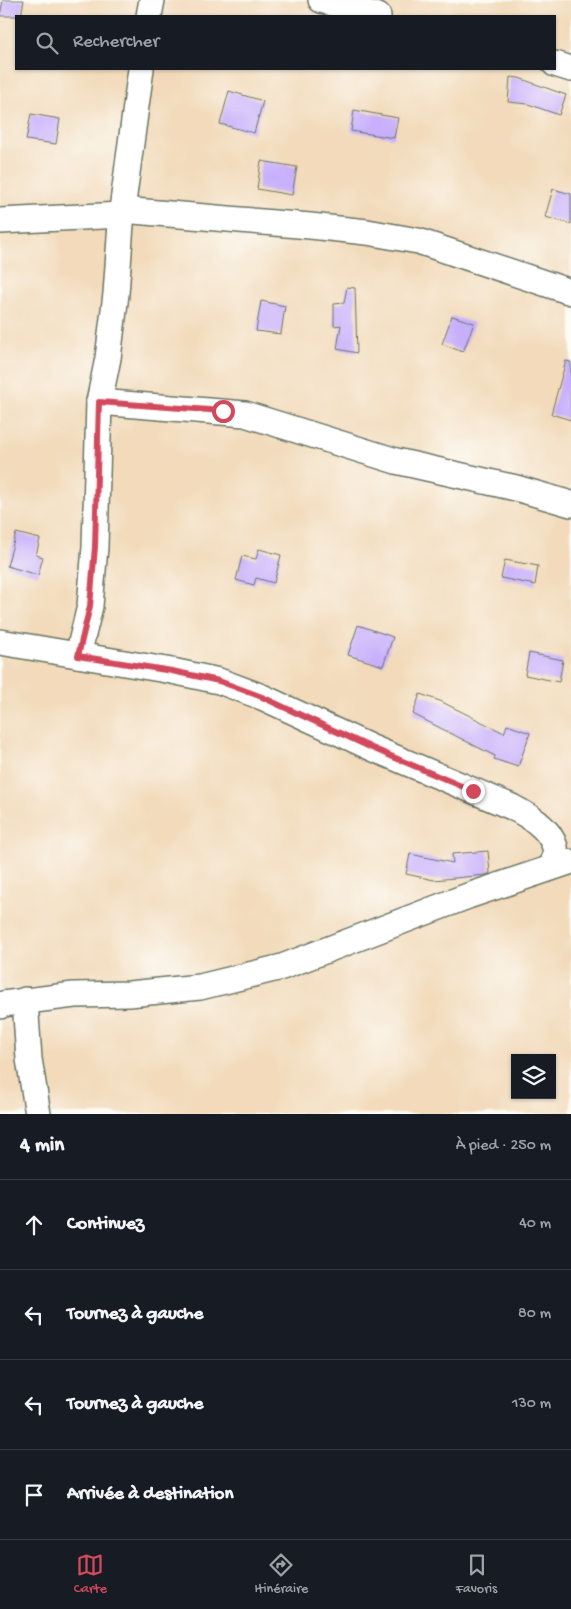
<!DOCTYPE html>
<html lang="fr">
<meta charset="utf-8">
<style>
body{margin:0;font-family:"Gochi Hand",sans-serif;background:#20242c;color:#f1f3f6}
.controls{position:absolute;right:15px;bottom:15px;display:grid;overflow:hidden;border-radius:0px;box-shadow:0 1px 4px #0004}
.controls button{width:45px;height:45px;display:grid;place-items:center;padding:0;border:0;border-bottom:1px solid #363941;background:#171b24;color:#f1f3f6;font:25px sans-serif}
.stop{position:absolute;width:15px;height:15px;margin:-11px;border:4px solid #d1495b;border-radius:50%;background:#fff}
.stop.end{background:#d1495b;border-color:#fff;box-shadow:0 1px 5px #0008}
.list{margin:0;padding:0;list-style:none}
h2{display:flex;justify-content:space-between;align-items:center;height:65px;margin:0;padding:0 20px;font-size:21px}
h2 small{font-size:16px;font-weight:400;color:#9ea1a6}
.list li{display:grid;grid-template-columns:32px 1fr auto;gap:15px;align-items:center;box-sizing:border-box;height:90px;padding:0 20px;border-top:1px solid #363941}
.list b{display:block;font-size:19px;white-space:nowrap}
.list em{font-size:16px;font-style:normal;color:#9ea1a6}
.icon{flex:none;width:28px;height:28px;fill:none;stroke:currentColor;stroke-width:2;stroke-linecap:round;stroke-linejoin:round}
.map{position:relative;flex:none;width:571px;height:1114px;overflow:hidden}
.search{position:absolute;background:#171b24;box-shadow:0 1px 4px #0004;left:15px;right:15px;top:15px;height:55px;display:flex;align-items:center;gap:12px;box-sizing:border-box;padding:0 18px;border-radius:0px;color:#9ea1a6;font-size:19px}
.sheet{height:425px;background:#171b24}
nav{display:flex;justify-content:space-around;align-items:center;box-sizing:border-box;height:70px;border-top:1px solid #363941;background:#171b24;font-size:14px;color:#9ea1a6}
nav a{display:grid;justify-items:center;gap:2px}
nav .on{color:#d1495b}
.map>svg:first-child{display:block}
.building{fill:#c7affb}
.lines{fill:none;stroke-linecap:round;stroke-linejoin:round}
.street-casing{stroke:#697463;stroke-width:28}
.street{stroke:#fff;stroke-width:25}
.route{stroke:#d1495b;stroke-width:6}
</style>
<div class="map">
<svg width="571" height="1114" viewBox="0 0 571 1114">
<rect width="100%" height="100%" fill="#fdfcf7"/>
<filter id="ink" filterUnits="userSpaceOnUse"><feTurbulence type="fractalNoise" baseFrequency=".02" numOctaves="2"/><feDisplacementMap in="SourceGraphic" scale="10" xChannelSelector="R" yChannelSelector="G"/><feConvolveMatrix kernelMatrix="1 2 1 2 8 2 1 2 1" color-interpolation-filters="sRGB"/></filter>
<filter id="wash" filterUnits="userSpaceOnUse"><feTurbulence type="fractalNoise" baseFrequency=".0096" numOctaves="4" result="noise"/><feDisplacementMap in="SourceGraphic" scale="20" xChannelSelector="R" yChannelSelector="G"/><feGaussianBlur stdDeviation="1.12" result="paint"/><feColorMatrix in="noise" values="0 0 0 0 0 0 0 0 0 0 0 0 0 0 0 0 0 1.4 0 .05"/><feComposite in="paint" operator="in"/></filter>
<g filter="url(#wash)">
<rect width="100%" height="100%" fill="#f2daba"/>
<g id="blocks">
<!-- building -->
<g class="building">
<path d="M3 0H24L21 16H0Z"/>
<path d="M510 77 519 78 566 95 559 115 528 104 508 102Z"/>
<path d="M229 91 263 101 254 133 220 124Z"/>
<path d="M354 110 398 118 394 138 351 131Z"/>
<path d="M31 114 60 119 56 144 26 140Z"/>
<path d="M261 161 297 167 292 195 257 189Z"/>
<path d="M553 189 571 194V224L545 217Z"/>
<path d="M347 287 355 288 357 353 337 349 341 325 334 326V304L344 303Z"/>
<path d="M261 301 285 306 281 334 256 331Z"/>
<path d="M452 316 474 323 463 352 442 344Z"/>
<path d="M566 361 571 362V420L551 414Z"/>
<path d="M16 533 40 539 36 555 43 557 38 575 7 566Z"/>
<path d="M259 549 281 555 274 583 256 578 254 585 236 580 242 556 256 559Z"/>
<path d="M505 560 538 566 535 585 501 578Z"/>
<path d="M358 625 393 637 383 666 348 655Z"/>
<path d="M529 653 563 660 559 682 525 675Z"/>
<path d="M420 694 440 701 504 733 507 725 530 733 518 767 494 759 495 756 413 714Z"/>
<path d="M488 851 490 873 486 875 434 880 406 874 410 854 453 863 452 854Z"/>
</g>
</g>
</g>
<g filter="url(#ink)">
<use href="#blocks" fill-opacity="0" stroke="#697463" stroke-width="1"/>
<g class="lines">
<!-- street casing -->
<g class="street-casing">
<g id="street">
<path d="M321 0 378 16"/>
<path d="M149 16 152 0"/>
<path d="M555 64 571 69"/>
<path d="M122 210 310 226 367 232 418 241 571 292"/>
<path d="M0 221 122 215"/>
<path d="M99 402 245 414 396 461 516 488 571 504"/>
<path d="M0 642 172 671 219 681 262 697 372 748 512 807C529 816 549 827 555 847 556 852 554 860 553 866"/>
<path d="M78 655 90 606 95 547 99 402 108 358 116 294 122 210 141 69"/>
<path d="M25 1000 29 1059 38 1114"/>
<path d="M0 1006 3 1004 74 995 129 994 200 987 282 967 468 896 569 862"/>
</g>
</g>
<!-- street -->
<use href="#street" class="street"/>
</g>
</g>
<g class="lines" filter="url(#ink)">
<!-- route -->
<path class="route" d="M223 411 99 402 95 547 90 606 78 656 172 671 219 681 262 697 372 748 473 791"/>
</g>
</svg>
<div class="controls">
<button><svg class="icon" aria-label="layers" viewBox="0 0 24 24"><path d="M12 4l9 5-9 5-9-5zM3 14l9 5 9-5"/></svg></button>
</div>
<div class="stop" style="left:223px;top:411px"></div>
<div class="stop end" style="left:473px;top:791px"></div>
<div class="search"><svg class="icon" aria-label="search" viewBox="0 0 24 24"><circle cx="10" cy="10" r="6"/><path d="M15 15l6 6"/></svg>Rechercher</div>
</div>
<section class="sheet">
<h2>4 min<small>À pied · 250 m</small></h2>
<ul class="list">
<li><svg class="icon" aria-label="ahead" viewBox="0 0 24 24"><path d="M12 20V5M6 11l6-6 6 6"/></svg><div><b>Continuez</b></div><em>40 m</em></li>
<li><svg class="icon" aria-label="left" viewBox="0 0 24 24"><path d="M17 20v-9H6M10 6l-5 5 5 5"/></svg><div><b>Tournez à gauche</b></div><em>80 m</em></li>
<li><svg class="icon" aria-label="left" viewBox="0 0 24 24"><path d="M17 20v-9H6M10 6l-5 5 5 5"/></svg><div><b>Tournez à gauche</b></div><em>130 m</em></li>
<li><svg class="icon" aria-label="arrive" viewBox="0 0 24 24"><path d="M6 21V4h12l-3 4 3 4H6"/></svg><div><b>Arrivée à destination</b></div></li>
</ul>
</section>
<nav>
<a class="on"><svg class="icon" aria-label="map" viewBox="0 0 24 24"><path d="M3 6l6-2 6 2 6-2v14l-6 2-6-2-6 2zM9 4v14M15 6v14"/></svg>Carte</a>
<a><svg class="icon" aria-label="directions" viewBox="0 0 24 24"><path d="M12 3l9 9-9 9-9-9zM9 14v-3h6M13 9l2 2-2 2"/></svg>Itinéraire</a>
<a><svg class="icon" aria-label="saved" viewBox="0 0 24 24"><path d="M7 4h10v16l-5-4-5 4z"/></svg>Favoris</a>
</nav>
